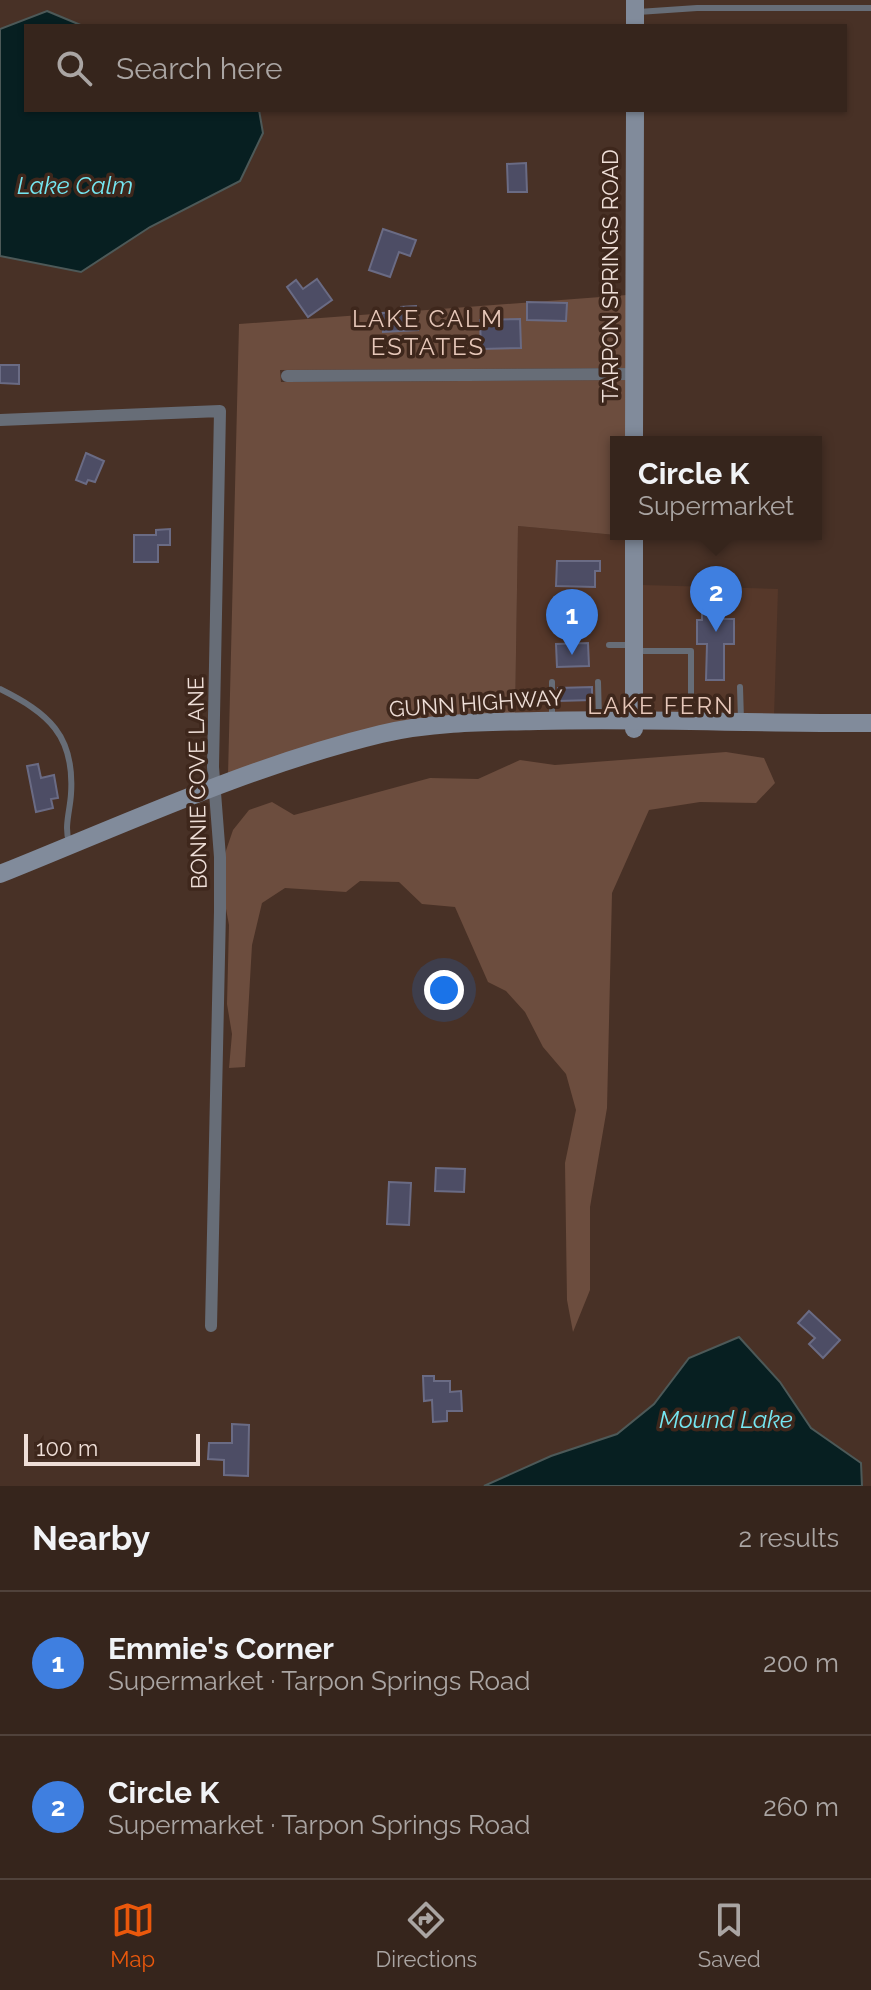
<!DOCTYPE html>
<meta charset="utf-8">
<style>
body{margin:0;font-family:Raleway,sans-serif;background:#413129;color:#f1f3f6}
.scale{position:absolute;left:24px;bottom:20px;width:176px;box-sizing:border-box;padding-left:8px;border:4px solid #efdfd8;border-top:0;font-size:22px;line-height:28px;white-space:nowrap;color:#efdfd8;-webkit-text-stroke:6px #3e271c;paint-order:stroke}
.you{position:absolute;left:444px;top:990px;width:28px;height:28px;margin:-20px;border:6px solid #fff;border-radius:50%;background:#1a73e8;box-shadow:0 0 0 12px #1a73e833}
.badge{display:grid;place-items:center;width:52px;height:52px;border-radius:50%;background:#ea580c;color:#fff;font-size:26px;font-weight:700}
.pin{position:absolute;translate:-50% -66px;filter:drop-shadow(0 2px 4px #0008)}
.pin::after{content:'';position:absolute;top:42px;width:28px;height:24px;background:inherit;clip-path:polygon(0 0,100% 0,50% 100%)}
.popup{position:absolute;left:610px;top:436px;width:212px;height:104px;box-sizing:border-box;display:grid;place-content:center;border-radius:0px;background:#36251c;filter:drop-shadow(0 2px 6px #0005);font-size:26px;white-space:nowrap;color:#aaa5a3}
.popup b{font-size:30px;color:#f1f3f6}
.popup::after{content:'';position:absolute;left:50%;top:100%;margin-left:-16px;border:16px solid transparent;border-top-color:#36251c}
.list{margin:0;padding:0;list-style:none}
h2{display:flex;justify-content:space-between;align-items:center;height:104px;margin:0;padding:0 32px;font-size:34px}
h2 small{font-size:26px;font-weight:400;color:#aaa5a3}
.list li{display:grid;grid-template-columns:52px 1fr auto;gap:24px;align-items:center;box-sizing:border-box;height:144px;padding:0 32px;border-top:2px solid #50423b}
.list b{display:block;font-size:30px;white-space:nowrap}
.list p{margin:0;font-size:26px;white-space:nowrap;color:#aaa5a3}
.list em{font-size:26px;font-style:normal;color:#aaa5a3}
.icon{flex:none;width:44px;height:44px;fill:none;stroke:currentColor;stroke-width:2;stroke-linecap:round;stroke-linejoin:round}
.map{position:relative;flex:none;width:871px;height:1486px;overflow:hidden}
.search{position:absolute;background:#36251c;box-shadow:0 2px 6px #0004;left:24px;right:24px;top:24px;height:88px;display:flex;align-items:center;gap:20px;box-sizing:border-box;padding:0 28px;border-radius:0px;color:#aaa5a3;font-size:30px}
.sheet{height:392px;background:#36251c}
nav{display:flex;justify-content:space-around;align-items:center;box-sizing:border-box;height:112px;border-top:2px solid #50423b;background:#36251c;font-size:22px;color:#aaa5a3}
nav a{display:grid;justify-items:center;gap:4px}
nav .on{color:#ea580c}
.map>svg:first-child{display:block}
.built{fill:#56382a}
.green{fill:#6c4d3e}
.water{fill:#071f21;stroke:#4d5958;stroke-width:2}
.building{fill:#4d4d65;stroke:#6a6b84;stroke-width:2}
.lines{fill:none;stroke-linecap:round;stroke-linejoin:round}
.service{stroke:#676d77;stroke-width:6}
.minor{stroke:#676d77;stroke-width:12}
.secondary{stroke:#818b9b;stroke-width:18}
.labels{text-anchor:middle;stroke-width:7;stroke-linejoin:round;paint-order:stroke}
.street-label{font-size:22px;fill:#efdfd8;stroke:#3e271c}
.water-label{font-size:24px;font-style:italic;fill:#75e7f2;stroke:#3e271c}
.neighbourhood-label{font-size:24px;letter-spacing:2px;fill:#e6c7b9;stroke:#3e271c}
</style>
<div class="map">
<svg width="871" height="1486" viewBox="0 0 871 1486">
<rect width="100%" height="100%" fill="#483126"/>
<!-- built -->
<g class="built">
<path d="M518 526 627 536V714L515 716Z"/>
<path d="M643 585 778 589 774 716 640 714Z"/>
</g>
<!-- green -->
<g class="green">
<path d="M627 295V368L280 370 281 382 627 380V442H616V534L627 536 518 526 515 716H486L228 776 239 324Z"/>
<path d="M726 752 764 758 775 783 756 803 700 802 649 810 612 893 607 1108 590 1207V1290L573 1332 567 1300 565 1163 576 1110 566 1074 543 1047 525 1012 506 991 488 982 455 907 422 904 399 882 360 881 346 892 285 888 262 903 252 945 245 1067 229 1068 232 1034 227 1004 229 925 219 871 233 830 249 810 272 802 294 815 430 778 478 779 520 760 555 765Z"/>
</g>
<!-- water -->
<g class="water">
<path d="M47 11 83 26H26V110H259L263 133 240 181 150 227 81 272 0 256V29Z"/>
<path d="M739 1337 780 1382 811 1428 861 1463 862 1486H484L551 1456 617 1434 654 1404 689 1358Z"/>
</g>
<!-- building -->
<g class="building">
<path d="M526 163 527 192H508L507 164Z"/>
<path d="M383 229 416 240 410 256 399 252 390 277 369 270Z"/>
<path d="M317 279 332 300 308 317 287 287 296 280 303 289Z"/>
<path d="M527 302 567 303 566 321 527 320Z"/>
<path d="M416 306 418 330 383 332 382 313 402 312 401 307Z"/>
<path d="M520 319 521 348 481 349 480 320Z"/>
<path d="M0 365H19V384L0 383Z"/>
<path d="M86 453 104 461 95 482 88 480 86 484 76 480Z"/>
<path d="M170 529V545H158V562H134V535H156V530Z"/>
<path d="M557 561H600V571H595V587L556 586Z"/>
<path d="M702 611H718V619H734V644H724V680H706L707 644H697V620H702Z"/>
<path d="M588 643 589 666 557 667 556 644Z"/>
<path d="M592 687V700L558 701V688Z"/>
<path d="M38 764 41 778 54 775 58 798 51 799 53 808 36 812 27 766Z"/>
<path d="M436 1168 465 1169 464 1192 435 1191Z"/>
<path d="M389 1182 411 1183 409 1225 387 1224Z"/>
<path d="M809 1311 840 1340 823 1358 809 1344 815 1338 798 1323Z"/>
<path d="M423 1376H434V1381H450V1392L461 1391 462 1411H447V1421L433 1422 432 1400 424 1401Z"/>
<path d="M232 1424 249 1425 248 1476 224 1475V1460L208 1459 209 1443H232Z"/>
</g>
<g class="lines">
<!-- service -->
<g class="service">
<path d="M638 12 697 8H871"/>
<path d="M609 645H630"/>
<path d="M635 651H691V716"/>
<path d="M552 682V719"/>
<path d="M598 682 599 718"/>
<path d="M740 687 741 720"/>
<path d="M0 689C48 713 75 735 71 794 70 811 64 826 69 842"/>
</g>
<!-- minor -->
<g class="minor">
<path d="M287 376 634 374"/>
<path d="M0 420 220 411 213 767 220 857V911L211 1326"/>
</g>
<!-- secondary -->
<g class="secondary">
<path d="M635 26V0"/>
<path d="M634 442 635 110"/>
<path d="M634 534V729"/>
<path d="M0 874C125 824 249 766 381 734 432 722 486 722 538 721 649 718 760 724 871 723"/>
</g>
</g>
<g class="labels">
<!-- street labels -->
<g class="street-label">
<text transform="translate(610 276) rotate(-90)" y="8">TARPON SPRINGS ROAD</text>
<text transform="translate(476 703) rotate(-4)" y="8">GUNN HIGHWAY</text>
<text transform="translate(197 783) rotate(-91)" y="8">BONNIE COVE LANE</text>
</g>
<!-- water labels -->
<g class="water-label">
<text x="75" y="194">Lake Calm</text>
<text x="726" y="1428">Mound Lake</text>
</g>
<!-- neighbourhood labels -->
<g class="neighbourhood-label">
<text x="428" y="327">LAKE CALM<tspan x="428" dy="28">ESTATES</tspan></text>
<text x="661" y="714">LAKE FERN</text>
</g>
</g>
</svg>
<div class="scale">100 m</div>
<div class="you"></div>
<div class="pin badge" style="left:572px;top:655px;background:#3f7fe0">1</div>
<div class="pin badge" style="left:716px;top:632px;background:#3f7fe0">2</div>
<div class="popup"><b>Circle K</b>Supermarket</div>
<div class="search"><svg class="icon" aria-label="search" viewBox="0 0 24 24"><circle cx="10" cy="10" r="6"/><path d="M15 15l6 6"/></svg>Search here</div>
</div>
<section class="sheet">
<h2>Nearby<small>2 results</small></h2>
<ul class="list">
<li><span class="badge" style="background:#3f7fe0">1</span><div><b>Emmie's Corner</b><p>Supermarket · Tarpon Springs Road</p></div><em>200 m</em></li>
<li><span class="badge" style="background:#3f7fe0">2</span><div><b>Circle K</b><p>Supermarket · Tarpon Springs Road</p></div><em>260 m</em></li>
</ul>
</section>
<nav>
<a class="on"><svg class="icon" aria-label="map" viewBox="0 0 24 24"><path d="M3 6l6-2 6 2 6-2v14l-6 2-6-2-6 2zM9 4v14M15 6v14"/></svg>Map</a>
<a><svg class="icon" aria-label="directions" viewBox="0 0 24 24"><path d="M12 3l9 9-9 9-9-9zM9 14v-3h6M13 9l2 2-2 2"/></svg>Directions</a>
<a><svg class="icon" aria-label="saved" viewBox="0 0 24 24"><path d="M7 4h10v16l-5-4-5 4z"/></svg>Saved</a>
</nav>
